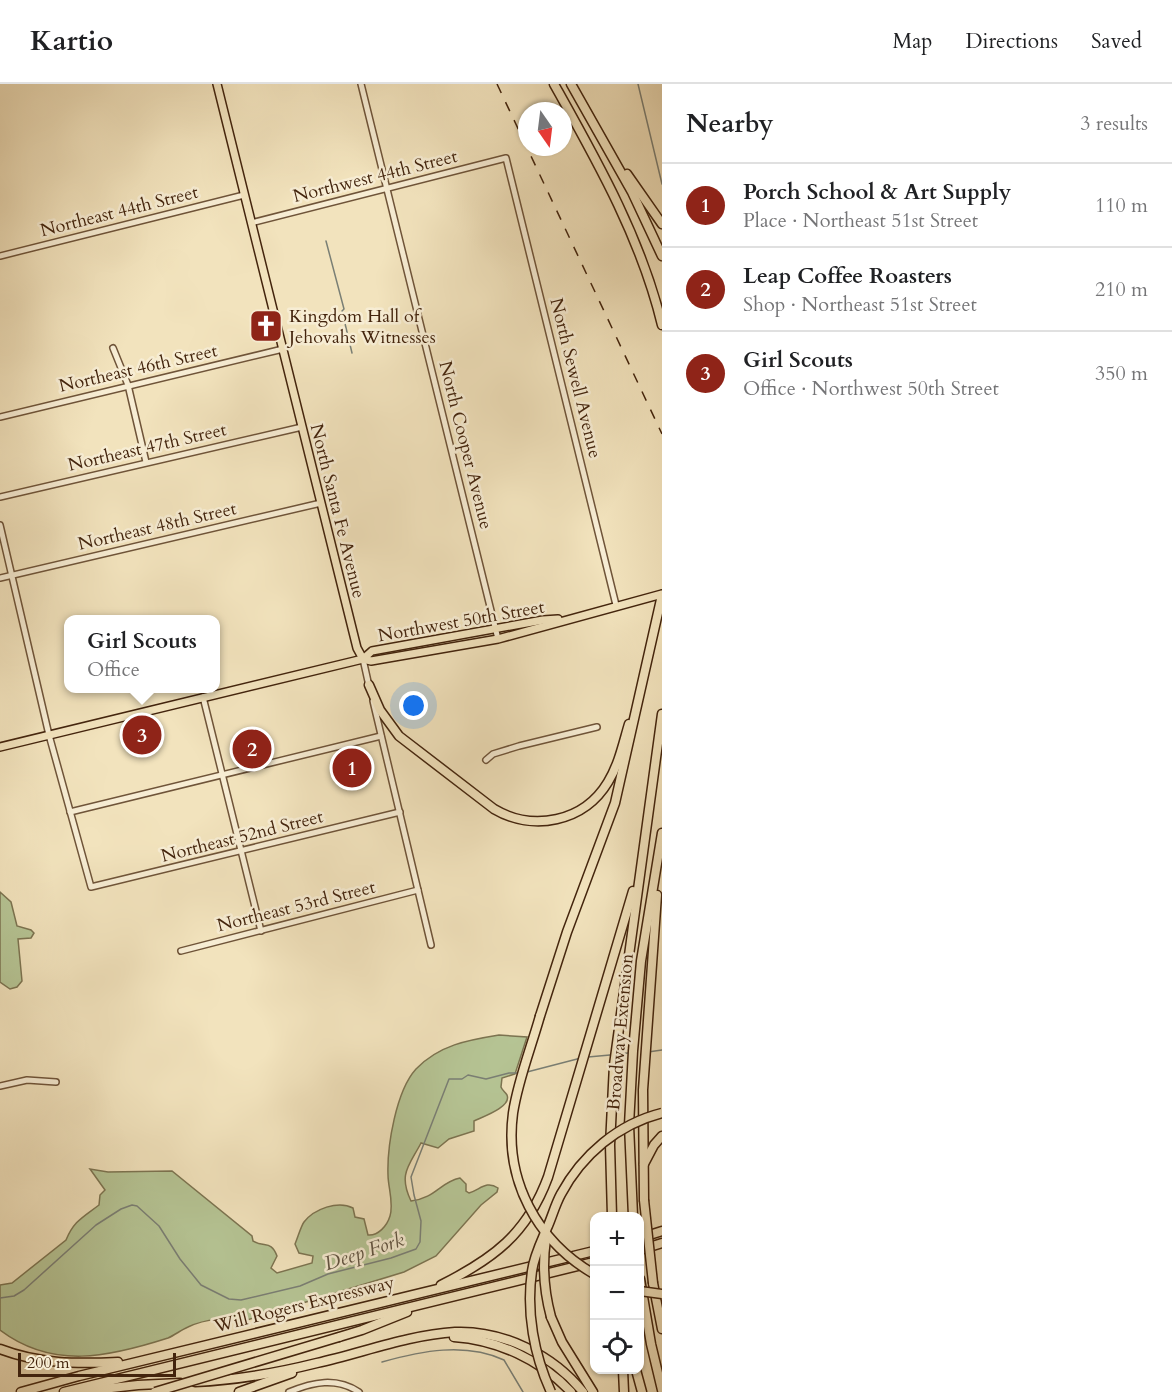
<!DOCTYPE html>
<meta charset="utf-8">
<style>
body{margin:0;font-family:Cardo,serif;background:#f6f6f6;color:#202124}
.controls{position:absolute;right:18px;bottom:18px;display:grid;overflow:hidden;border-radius:12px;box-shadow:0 2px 4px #0004}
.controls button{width:54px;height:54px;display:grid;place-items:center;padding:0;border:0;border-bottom:2px solid #e0e0e0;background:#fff;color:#202124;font:30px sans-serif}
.compass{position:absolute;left:518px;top:18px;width:54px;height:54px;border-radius:50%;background:#fff;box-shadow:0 2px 4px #0004;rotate:166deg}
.scale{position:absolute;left:18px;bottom:15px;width:158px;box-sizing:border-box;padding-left:6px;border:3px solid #43240d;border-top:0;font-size:16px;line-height:21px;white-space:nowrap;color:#43240d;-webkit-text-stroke:4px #f7edd4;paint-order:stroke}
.you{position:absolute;left:414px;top:622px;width:21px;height:21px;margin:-15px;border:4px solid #fff;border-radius:50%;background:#1a73e8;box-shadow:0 0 0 9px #1a73e833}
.badge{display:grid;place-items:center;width:39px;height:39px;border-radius:50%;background:#8f2418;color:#fff;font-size:20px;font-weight:700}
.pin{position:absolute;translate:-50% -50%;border:3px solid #fff;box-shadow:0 2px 6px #0006}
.popup{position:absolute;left:64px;top:531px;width:156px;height:78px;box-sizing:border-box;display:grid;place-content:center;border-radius:12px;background:#fff;filter:drop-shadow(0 2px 4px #0005);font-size:20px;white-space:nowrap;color:#757577}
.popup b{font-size:22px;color:#202124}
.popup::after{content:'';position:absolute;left:50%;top:100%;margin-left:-12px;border:12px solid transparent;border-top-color:#fff}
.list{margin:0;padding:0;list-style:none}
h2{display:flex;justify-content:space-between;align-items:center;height:78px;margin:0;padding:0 24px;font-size:26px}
h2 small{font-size:20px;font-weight:400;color:#757577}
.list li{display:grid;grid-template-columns:39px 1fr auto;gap:18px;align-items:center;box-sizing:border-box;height:84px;padding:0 24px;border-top:2px solid #e0e0e0}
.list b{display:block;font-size:22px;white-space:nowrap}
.list p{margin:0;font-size:20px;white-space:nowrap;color:#757577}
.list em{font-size:20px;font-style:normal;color:#757577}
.icon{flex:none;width:33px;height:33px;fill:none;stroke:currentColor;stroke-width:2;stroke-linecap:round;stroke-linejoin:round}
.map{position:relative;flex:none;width:662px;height:1308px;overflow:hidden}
header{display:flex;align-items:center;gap:36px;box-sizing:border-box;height:84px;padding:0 30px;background:#fff;border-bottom:2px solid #e0e0e0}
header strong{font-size:28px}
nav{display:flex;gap:33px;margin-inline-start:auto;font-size:21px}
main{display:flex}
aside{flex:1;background:#fff}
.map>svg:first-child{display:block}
.green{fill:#b6c595;stroke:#7c7451;stroke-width:1.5}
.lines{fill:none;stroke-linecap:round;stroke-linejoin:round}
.stream{stroke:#7a7f75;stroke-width:1.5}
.minor-casing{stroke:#6f5439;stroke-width:8}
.major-casing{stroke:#43240d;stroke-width:10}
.highway-casing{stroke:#43240d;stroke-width:11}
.minor{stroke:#f7edd4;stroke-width:5}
.major{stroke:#f2e3bd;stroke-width:7}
.highway{stroke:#f2e3bd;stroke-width:8}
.rail{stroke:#43240d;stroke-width:1.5;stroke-dasharray:10 10;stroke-linecap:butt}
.highway-bridge-casing{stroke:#43240d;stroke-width:11;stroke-linecap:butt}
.highway-bridge{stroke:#f2e3bd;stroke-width:8}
.labels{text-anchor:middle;stroke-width:5;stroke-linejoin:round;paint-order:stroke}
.street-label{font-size:18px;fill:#43240d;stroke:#f7edd4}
.poi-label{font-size:18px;fill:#43240d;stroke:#f7edd4;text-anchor:start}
.water-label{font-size:20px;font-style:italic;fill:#5f5241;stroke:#f7edd4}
</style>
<header>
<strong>Kartio</strong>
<nav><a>Map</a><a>Directions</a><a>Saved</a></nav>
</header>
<main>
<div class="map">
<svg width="662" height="1308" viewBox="0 0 662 1308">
<rect width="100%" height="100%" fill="#f2e3bd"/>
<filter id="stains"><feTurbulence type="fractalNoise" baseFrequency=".00333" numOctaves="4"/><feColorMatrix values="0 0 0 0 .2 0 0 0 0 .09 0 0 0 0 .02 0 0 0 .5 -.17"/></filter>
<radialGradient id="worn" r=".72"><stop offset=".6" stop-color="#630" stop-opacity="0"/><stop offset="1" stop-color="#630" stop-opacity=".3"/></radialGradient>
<!-- green -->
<g class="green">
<path d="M0 808 11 818 17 842 31 846 34 849 31 854 18 855 22 897 17 903 10 905 0 898Z"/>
<path d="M499 951 527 953 515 990 502 994 501 1003C502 1006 505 1008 507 1011 512 1023 482 1033 474 1037V1047L449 1055 438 1064 421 1059C409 1082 398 1090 411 1117 436 1114 440 1098 460 1094L466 1100V1107L469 1109C480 1106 486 1096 498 1104L497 1108 481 1121 436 1172 404 1188 247 1236C226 1234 207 1234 188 1243 181 1246 175 1251 168 1254 109 1273 53 1286 0 1246V1201L12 1199 66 1156C74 1137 82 1134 99 1121L100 1111 105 1106 90 1085 108 1088 172 1087 252 1152 253 1157C265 1164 271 1156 277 1172L271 1184 277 1189 312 1179 313 1172 299 1169 295 1160C298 1153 301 1142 304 1138 314 1125 338 1116 353 1124L355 1133 364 1135 368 1151C378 1152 387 1142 390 1132 394 1119 388 1103 388 1091 387 1062 396 1007 416 985 439 961 468 956 499 951Z"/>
</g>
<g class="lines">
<!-- stream -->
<g class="stream">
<path d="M638 0 662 100"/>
<path d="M326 157 344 225 342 227 352 269"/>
<path d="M648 968 662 966"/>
<path d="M618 970 628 969"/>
<path d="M588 973 610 971"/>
<path d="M527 988 581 974"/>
<path d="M0 1214 14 1212 24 1206 96 1141 121 1125 132 1121 137 1122 159 1142 180 1175 201 1201 229 1215 241 1216 300 1202 328 1190 391 1174 416 1165 420 1158 421 1137 414 1111 411 1093 449 995H462L468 991 486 995 509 989H520"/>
<path d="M382 1278C421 1267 465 1258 504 1276L523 1308"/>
</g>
<!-- minor casing -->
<g class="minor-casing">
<g id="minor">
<path d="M361 0 498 555"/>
<path d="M251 139 506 74 616 521"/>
<path d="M0 172 244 111"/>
<path d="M113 264 128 301 146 378"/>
<path d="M0 333 283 265"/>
<path d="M0 413 302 343"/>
<path d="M0 441 49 651 91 803 400 728"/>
<path d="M0 494 321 419"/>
<path d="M363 575 369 602"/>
<path d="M203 613 261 847"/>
<path d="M373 617 431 861"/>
<path d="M486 676 493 670 519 662 597 643"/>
<path d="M70 728 381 652"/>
<path d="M181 867 418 806"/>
<path d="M0 1002 27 996 56 998"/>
<path d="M289 1308C313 1298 336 1293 359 1308"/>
</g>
</g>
<!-- major casing -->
<g class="major-casing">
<g id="major">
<path d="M217 0 357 564 363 575"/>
<path d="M363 575 372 567 543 536 558 535"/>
<path d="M0 663 363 575 371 577 498 555 662 510"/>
</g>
</g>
<!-- highway casing -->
<g class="highway-casing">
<g id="highway">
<path d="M554 0C597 77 641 154 662 241"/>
<path d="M571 0 632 108 662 172"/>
<path d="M627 90 662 140"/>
<path d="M369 601 380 626 399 652 494 725C533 748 584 738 608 698 619 680 623 660 629 640"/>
<path d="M540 932 567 848 615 719 662 511"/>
<path d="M644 1080 654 1061 662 1052"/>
<path d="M644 1116 643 1006 657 811"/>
<path d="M612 1132 610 1061 614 981 662 630"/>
<path d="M633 1132 629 1041 633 967 641 877 662 749"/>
<path d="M640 1154 662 1147"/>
<path d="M640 1166 662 1159"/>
<path d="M640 1195 651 1260 662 1306"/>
<path d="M653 1199 662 1245"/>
<path d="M441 1201C493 1175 527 1150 548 1093L633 807"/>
<path d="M551 1233 562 1258 593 1308"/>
<path d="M339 1253 362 1246 407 1228"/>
<path d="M454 1253C498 1256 541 1276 571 1308"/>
<path d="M0 1265C39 1280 77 1280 118 1278"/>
<path d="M623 1286 624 1308"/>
<path d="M636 1286 642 1308"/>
<path d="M195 1298C237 1296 277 1289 317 1279 362 1269 408 1251 455 1248 503 1246 553 1271 583 1308"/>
<path d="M85 1307 138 1301 180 1299"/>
<path d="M21 1308 79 1292 594 1167"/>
<path d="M64 1308 594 1178"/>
<path d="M239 1308 292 1289"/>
</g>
</g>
<!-- minor -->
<use href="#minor" class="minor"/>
<!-- major -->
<use href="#major" class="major"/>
<!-- highway -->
<use href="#highway" class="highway"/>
<!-- rail -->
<path class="rail" d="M497 0 662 350"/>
<!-- highway-bridge casing -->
<g class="highway-bridge-casing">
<g id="highway-bridge">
<path d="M540 932C531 964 518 996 513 1029 504 1096 537 1157 594 1190"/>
<path d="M644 1116 653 1199"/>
<path d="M546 1155C542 1182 544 1207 551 1233"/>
<path d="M640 1207 662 1210"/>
<path d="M155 1308 339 1253"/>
<path d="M551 1308C534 1271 526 1228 532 1187 534 1172 541 1158 547 1144 552 1133 555 1121 561 1110 582 1071 618 1040 662 1029"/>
</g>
</g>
<!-- highway-bridge -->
<use href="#highway-bridge" class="highway-bridge"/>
</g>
<!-- icons -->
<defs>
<g id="church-square" transform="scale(1.725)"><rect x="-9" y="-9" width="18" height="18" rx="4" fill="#8f2418" stroke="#f7edd4"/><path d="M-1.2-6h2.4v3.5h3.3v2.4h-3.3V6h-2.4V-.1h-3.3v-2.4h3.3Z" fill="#fff"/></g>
</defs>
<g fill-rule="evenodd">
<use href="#church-square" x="266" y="242"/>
</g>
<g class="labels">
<!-- street labels -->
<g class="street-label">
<text transform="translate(375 92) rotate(-14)" y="6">Northwest 44th Street</text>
<text transform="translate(119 127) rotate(-14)" y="6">Northeast 44th Street</text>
<text transform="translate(138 284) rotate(-13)" y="6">Northeast 46th Street</text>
<text transform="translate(576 294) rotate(76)" y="6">North Sewell Avenue</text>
<text transform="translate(466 361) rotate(76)" y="6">North Cooper Avenue</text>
<text transform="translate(147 363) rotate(-13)" y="6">Northeast 47th Street</text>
<text transform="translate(338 427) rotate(76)" y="6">North Santa Fe Avenue</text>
<text transform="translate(157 442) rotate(-13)" y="6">Northeast 48th Street</text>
<text transform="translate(461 537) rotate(-10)" y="6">Northwest 50th Street</text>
<text transform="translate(242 752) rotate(-14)" y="6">Northeast 52nd Street</text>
<text transform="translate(296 822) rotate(-14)" y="6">Northeast 53rd Street</text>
<text transform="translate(620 948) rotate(-85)" y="6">Broadway Extension</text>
<text transform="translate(304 1220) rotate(-14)" y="6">Will Rogers Expressway</text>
</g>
<!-- poi labels -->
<g class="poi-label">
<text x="289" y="238">Kingdom Hall of<tspan x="289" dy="21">Jehovahs Witnesses</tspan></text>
</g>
<!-- water labels -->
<g class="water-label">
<text transform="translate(364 1167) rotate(-18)" y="7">Deep Fork</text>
</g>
</g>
<rect width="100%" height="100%" filter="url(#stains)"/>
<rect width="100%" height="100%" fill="url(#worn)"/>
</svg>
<div class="controls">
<button>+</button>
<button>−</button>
<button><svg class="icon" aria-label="locate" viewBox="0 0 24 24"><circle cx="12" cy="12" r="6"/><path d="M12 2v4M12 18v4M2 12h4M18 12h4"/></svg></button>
</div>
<svg class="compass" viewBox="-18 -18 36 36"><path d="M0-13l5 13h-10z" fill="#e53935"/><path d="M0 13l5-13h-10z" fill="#757577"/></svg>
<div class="scale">200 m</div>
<div class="you"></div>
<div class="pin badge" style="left:352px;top:684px">1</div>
<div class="pin badge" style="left:252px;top:665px">2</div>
<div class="pin badge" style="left:142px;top:651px">3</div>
<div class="popup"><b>Girl Scouts</b>Office</div>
</div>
<aside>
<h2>Nearby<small>3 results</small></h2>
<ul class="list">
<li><span class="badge">1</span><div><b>Porch School &amp; Art Supply</b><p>Place · Northeast 51st Street</p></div><em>110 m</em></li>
<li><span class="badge">2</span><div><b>Leap Coffee Roasters</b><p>Shop · Northeast 51st Street</p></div><em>210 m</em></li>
<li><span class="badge">3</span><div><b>Girl Scouts</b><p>Office · Northwest 50th Street</p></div><em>350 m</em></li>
</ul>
</aside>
</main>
